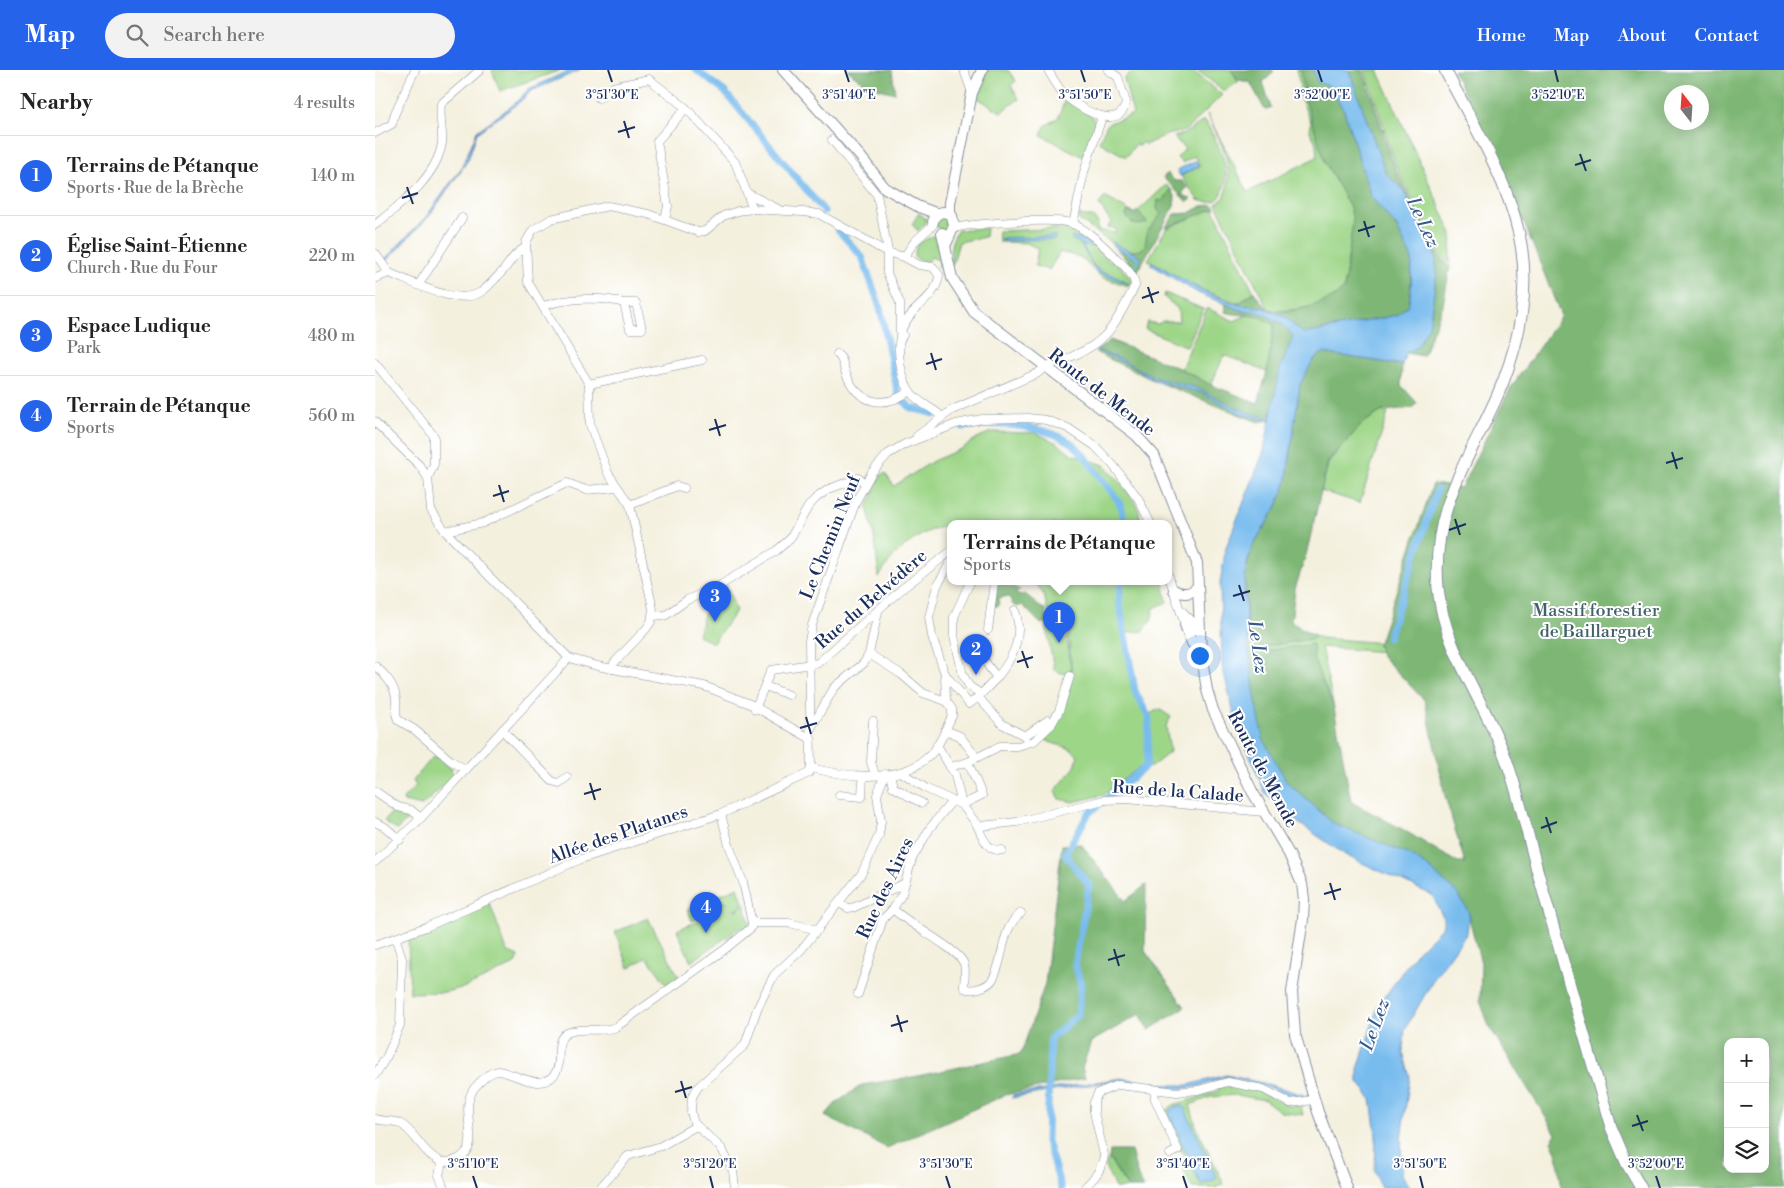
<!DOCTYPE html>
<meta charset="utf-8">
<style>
body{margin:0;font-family:"Libre Bodoni",serif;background:#f2f2f2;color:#222}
.controls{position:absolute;right:15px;bottom:15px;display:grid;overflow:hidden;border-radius:10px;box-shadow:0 2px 12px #0003}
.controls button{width:45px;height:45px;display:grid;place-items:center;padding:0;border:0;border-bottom:1px solid #e0e0e0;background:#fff;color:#222;font:25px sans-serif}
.compass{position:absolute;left:1289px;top:15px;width:45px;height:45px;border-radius:50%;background:#fff;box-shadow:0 2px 12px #0003;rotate:343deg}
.you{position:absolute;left:824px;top:585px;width:18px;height:18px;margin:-12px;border:4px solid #fff;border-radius:50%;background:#1a73e8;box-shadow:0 0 0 8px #1a73e833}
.badge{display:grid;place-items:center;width:32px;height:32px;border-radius:50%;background:#2563eb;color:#fff;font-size:16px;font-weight:700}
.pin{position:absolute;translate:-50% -41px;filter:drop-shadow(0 1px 2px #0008)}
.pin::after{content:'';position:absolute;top:26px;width:18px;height:15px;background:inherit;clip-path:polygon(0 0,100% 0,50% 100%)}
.popup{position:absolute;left:572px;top:450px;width:225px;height:65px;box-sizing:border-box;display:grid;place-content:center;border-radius:10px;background:#fff;filter:drop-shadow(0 1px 4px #0005);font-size:16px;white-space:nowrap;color:#767676}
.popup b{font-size:19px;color:#222}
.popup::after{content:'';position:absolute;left:50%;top:100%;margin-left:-10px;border:10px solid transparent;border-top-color:#fff}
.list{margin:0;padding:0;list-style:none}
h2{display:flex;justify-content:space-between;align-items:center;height:65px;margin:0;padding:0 20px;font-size:21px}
h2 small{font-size:16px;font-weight:400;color:#767676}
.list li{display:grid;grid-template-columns:32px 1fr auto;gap:15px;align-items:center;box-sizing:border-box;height:80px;padding:0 20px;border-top:1px solid #e0e0e0}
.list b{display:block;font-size:19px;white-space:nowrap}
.list p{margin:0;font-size:16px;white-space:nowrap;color:#767676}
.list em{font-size:16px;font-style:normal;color:#767676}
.icon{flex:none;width:28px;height:28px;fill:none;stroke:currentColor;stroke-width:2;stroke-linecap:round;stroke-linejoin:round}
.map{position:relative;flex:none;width:1409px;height:1118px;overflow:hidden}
header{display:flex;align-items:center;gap:30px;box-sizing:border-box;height:70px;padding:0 25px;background:#2563eb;color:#fff}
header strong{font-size:24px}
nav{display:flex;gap:28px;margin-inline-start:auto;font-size:18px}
.search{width:350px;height:45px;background:#f2f2f2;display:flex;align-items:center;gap:12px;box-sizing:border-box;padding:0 18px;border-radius:28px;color:#767676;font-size:19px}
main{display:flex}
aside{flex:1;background:#fff}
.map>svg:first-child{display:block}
.green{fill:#9ed688;stroke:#5c8273}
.forest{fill:#7eb774;stroke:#4c7369;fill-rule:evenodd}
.water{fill:#78bcee;stroke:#4a76a6}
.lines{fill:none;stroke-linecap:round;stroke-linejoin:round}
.stream{stroke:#78bcee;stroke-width:2}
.canal{stroke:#78bcee;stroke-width:7}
.minor-casing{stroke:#88909e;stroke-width:9}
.tertiary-casing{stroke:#88909e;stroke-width:12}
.secondary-casing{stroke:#88909e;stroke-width:13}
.minor{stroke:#fff;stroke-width:8}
.tertiary{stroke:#fff;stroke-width:10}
.secondary{stroke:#fff;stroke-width:11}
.ticks{fill:none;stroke:#1b2f5e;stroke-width:2}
.labels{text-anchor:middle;stroke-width:4;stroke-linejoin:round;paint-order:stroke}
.street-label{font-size:18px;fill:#1b2f5e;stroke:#fff}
.park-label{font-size:18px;fill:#42616b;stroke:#fff}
.water-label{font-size:19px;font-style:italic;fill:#375989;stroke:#fff}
.ticks-label{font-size:12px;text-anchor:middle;fill:#1b2f5e;stroke:#fff;stroke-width:4;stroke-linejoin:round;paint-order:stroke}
</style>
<header>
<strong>Map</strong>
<div class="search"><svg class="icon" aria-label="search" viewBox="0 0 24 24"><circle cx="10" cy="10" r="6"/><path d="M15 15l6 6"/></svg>Search here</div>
<nav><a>Home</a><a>Map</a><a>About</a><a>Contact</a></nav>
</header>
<main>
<aside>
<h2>Nearby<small>4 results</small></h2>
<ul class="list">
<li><span class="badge">1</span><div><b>Terrains de Pétanque</b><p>Sports · Rue de la Brèche</p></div><em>140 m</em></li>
<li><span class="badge">2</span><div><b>Église Saint-Étienne</b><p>Church · Rue du Four</p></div><em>220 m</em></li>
<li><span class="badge">3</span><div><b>Espace Ludique</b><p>Park</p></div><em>480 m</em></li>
<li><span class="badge">4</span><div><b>Terrain de Pétanque</b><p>Sports</p></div><em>560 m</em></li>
</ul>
</aside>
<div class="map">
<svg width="1409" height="1118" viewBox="0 0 1409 1118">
<rect width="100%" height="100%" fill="#fff"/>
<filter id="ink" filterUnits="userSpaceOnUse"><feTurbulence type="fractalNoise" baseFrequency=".02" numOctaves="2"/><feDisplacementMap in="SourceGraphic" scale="10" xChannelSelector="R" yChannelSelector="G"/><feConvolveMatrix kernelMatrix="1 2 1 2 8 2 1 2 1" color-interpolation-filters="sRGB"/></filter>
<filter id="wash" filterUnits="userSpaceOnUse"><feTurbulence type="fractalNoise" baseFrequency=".0096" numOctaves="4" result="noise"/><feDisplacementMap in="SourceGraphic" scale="20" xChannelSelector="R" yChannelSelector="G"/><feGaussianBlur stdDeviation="1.12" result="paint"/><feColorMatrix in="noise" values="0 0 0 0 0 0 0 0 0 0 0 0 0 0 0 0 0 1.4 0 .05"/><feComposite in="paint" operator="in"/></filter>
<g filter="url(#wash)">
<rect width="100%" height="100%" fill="#f4f0de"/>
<!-- green -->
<g class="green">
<path d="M117 0H186L125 21Z"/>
<path d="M612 0H633L641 11 636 16 644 29 626 42 599 26Z"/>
<path d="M758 0H817L847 25 810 61 791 65 770 75 767 72 764 76 761 74 751 87 724 72 732 54 758 44 749 9Z"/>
<path d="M822 0H857L863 12 849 21Z"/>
<path d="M921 0H929L988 109 976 168 969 219C956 235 913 244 893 239L841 134 849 128C861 97 846 72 832 44L873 122 942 87 941 73 935 61 936 53 925 27V14Z"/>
<path d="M990 0H1003L1077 164 1075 193 1063 183 1023 101Z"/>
<path d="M690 30C700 36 718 41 720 54L708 87 666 65 670 56 683 48Z"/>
<path d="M828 51 831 52C843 75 859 99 846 125 841 134 832 133 823 130L806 106 825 96 820 86 807 93 802 88 810 79 799 67 809 64Z"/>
<path d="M791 115 796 119 800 130 757 196 735 172 704 150V145L718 147 723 153 722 160 740 163 741 159 732 157 737 154 724 134 730 127 760 144Z"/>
<path d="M838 138 879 222 864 233C845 227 825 220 808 210 796 203 787 196 773 190L791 159Z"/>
<path d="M544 143 551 149V153L543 161 537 154Z"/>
<path d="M564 146 575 148 573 159 570 161 562 157 561 154Z"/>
<path d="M611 158 610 167 584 172 577 196C575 181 574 173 583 160Z"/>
<path d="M696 158 723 175 721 177 735 192 739 189 757 210 753 216 726 207 705 187 685 182 674 200 660 196 663 178 651 173 624 172 623 161Z"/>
<path d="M558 166 564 168 571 199 562 196 565 191 556 187 553 192H546L539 186 542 174Z"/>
<path d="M790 223 828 239 812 277 770 259 772 252 783 254 788 251 804 252 803 239 789 227Z"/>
<path d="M832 238 859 251 874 244 886 247 899 255 892 302 849 285 836 315 806 299Z"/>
<path d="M1007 341 1013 343 985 433 946 421 954 391 988 353Z"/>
<path d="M616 362 661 363 682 373 697 384 729 395 750 417 762 435 767 454H575V457C558 454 529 475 518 487 512 493 509 501 504 507L499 465 492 437 505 406 510 403 519 416 558 391 588 378 602 368Z"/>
<path d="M660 512H788L792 532 779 538 776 551 768 561 752 563 763 622 775 644 784 639 796 647 791 656 795 682 776 697H765L728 725 698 732 684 729 680 721 700 697 703 686C691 672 681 678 668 668 703 629 698 595 691 546L689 544 696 598 695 606 679 600 670 548 674 546 669 525Z"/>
<path d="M352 515 361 541 338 573 323 565 334 527Z"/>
<path d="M941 566 946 568 1010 573 1009 582 946 577 959 638 939 591 880 582V577L937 569Z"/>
<path d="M63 687 77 699 76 701 80 705 47 736 29 732 28 729 41 716 38 711 57 688Z"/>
<path d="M17 742 29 744 32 750 22 760 9 751Z"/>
<path d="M363 817 368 832 363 839H359L363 840 369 833 375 855 369 860 366 857 316 892 302 860 337 845 344 844 338 837 340 832 345 830 353 834 345 829 344 825Z"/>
<path d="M335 828 339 831 337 838 341 843H336L317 851 312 839Z"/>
<path d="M115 834 132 881 143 886 142 893 91 917 70 922 35 923 33 869 85 845Z"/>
<path d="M273 848 304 907 292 915 272 887 254 898 240 862Z"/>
<path d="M851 1015 884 1021 911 1035 926 1036 928 1045 906 1042 890 1030 861 1025 836 1027 815 1035 821 1056 849 1114 840 1118H817L805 1091 810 1088 789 1043 798 1035 843 1021 844 1017Z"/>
<path d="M734 1088 753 1118H740L730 1096Z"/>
</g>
<!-- forest -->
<g class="forest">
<path d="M472 0H517L520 23 494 16Z"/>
<path d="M856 0H898V3L888 12 896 38 890 40 875 12 863 10Z"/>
<path d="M926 0H938L943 13 953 15 969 40 996 127 1021 156 1037 189 1034 235 1022 245 929 264 905 299 895 350 883 352 780 311 720 282 735 270 806 299 836 315 883 333 892 302 899 255C883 242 868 247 850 242L849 231 864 233 879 222C883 227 889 237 895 240 912 246 958 232 969 219L978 150 975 138 950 92 930 29Z"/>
<path d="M973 0H988L1021 101 1062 184 1075 196 1068 235 1048 286 1031 283 1042 277 1054 256 1062 202 1027 118 1011 105Z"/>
<path d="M1078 0H1409V1118H1187L1182 1084 1176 1071 1181 1064 1114 956 1105 930 1106 893 1093 844 994 777 918 729 883 668 873 574 870 506 877 477 901 438 911 414 925 314 939 289 948 283 1027 295 1026 315 1042 333 1037 338 1007 341 988 353 953 391 931 485 920 519 916 552 941 566 937 569 880 578 881 582 938 574 939 591 959 638 976 732 1027 759 1083 793H1090L1070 726 1050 631 1006 585 1003 575 1058 414 1086 418 1135 319 1186 246 1136 120ZM1296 22H1326V52H1296ZM1353 972H1390V1099H1353Z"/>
<path d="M792 103 800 111H807L812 117 807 124 816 129 813 132C803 125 798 115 788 108Z"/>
<path d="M796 119 800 126 799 136 761 204 754 197 756 194 745 182 749 179 759 181 766 180 770 175 772 162 786 144 782 139 783 130 788 131Z"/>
<path d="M838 135 840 138 790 158 800 144 815 143 827 136Z"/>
<path d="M753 141 759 144 763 141 772 153C762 157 755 154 751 145Z"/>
<path d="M625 512H636V516L645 520 640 523 645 526 649 524C658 528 661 537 670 539L672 551 666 554 647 535 642 537 638 535 634 526 623 528 624 536H617L621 517Z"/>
<path d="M706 774 750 831 771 815 770 881 810 937 774 960 765 944 716 972 707 998 710 1008 630 1025 512 1078 450 1046 461 1033 487 1015 538 1007 646 984 670 914 687 775Z"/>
<path d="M735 1081H756L763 1107 769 1118H753L734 1088Z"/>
</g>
<!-- water -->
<g class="water">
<path d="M195 0H206L156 21 141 35 102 63 93 90 55 145 11 191 9 190 51 147 87 97 102 61 138 35 154 19Z"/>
<path d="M938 0H973L975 3 1011 104 1027 118 1060 185 1062 202 1054 256 1042 277 1031 283 1027 295 948 283 939 289 925 314 911 414 901 438 877 477 872 494 869 518 873 574 879 620 888 669 912 712 959 754 1035 785 1054 798 1083 824 1094 843 1092 863 1062 904 1030 959 1028 982 1035 1007 1026 1068 1027 1104 1034 1118H1006L1000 1101 1001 1065 996 1029 983 1012V999L1003 936 1040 884 1068 856V847L1057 825 972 786 909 743 890 723 861 652 847 595 845 513 851 477 889 381 905 299 918 267 911 257 891 245 879 241H868L823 223 776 195 777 192 826 220 864 235 888 237 910 247 929 264 1022 245 1033 235 1036 222 1037 189 1021 156 996 127 969 40 953 15 943 13Z"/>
<path d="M821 91 824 96 805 106 802 100Z"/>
<path d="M681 166 680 169 626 171V168Z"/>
<path d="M697 167 723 175 721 177 707 175 717 193 725 201 741 206 754 214 722 202 704 172 697 170Z"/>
<path d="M737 172 766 187 764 191 737 175Z"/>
<path d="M721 280 746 289 781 308 819 317 871 342 894 348V350L869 345 827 323 779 310 759 297Z"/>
<path d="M851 1005 892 1014 929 1025V1028H921L899 1019 851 1007 823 1017 801 1019 762 1012 737 1011 637 1028 638 1025 746 1008 795 1015H813Z"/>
<path d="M801 1036H808L810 1039 841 1106 842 1108C836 1112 832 1114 825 1113L822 1107 794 1044 795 1040Z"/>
</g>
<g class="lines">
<!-- stream -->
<path class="stream" d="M760 198 764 189"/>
<!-- canal -->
<g class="canal">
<path d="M321 0 350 22 449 141"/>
<path d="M463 160 487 187 505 237 523 325 536 338 560 344"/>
<path d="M588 357C619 351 673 355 699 375 710 384 719 400 728 411 741 428 748 432 749 454"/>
<path d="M1013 568 1062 420"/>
<path d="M686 1118 672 1071 675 973 676 968 703 945 706 915 700 894 714 815 690 784 714 743 770 697 772 692 774 648 760 621 744 531 746 512"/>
</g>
</g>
</g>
<g filter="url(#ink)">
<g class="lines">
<!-- minor casing -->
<g class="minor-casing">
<g id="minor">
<path d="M589 0 597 23"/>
<path d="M673 0C678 9 686 23 694 29 708 40 746 62 751 32L743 7 733 0"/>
<path d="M224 28 238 17 274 9 311 38 360 92 378 139"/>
<path d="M0 63 17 54 20 43 40 0"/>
<path d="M457 70 502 125 512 176V203L525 233V261L528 265 525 270"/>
<path d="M374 124 403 139"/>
<path d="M290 149 293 136 282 71 311 38"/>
<path d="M698 154 709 102 727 47"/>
<path d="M0 155C25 135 62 107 67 73 68 60 64 47 66 34L105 0"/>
<path d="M0 183 14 203"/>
<path d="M529 187 544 195 558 197 564 205C563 221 549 231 538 242 533 248 526 258 525 266 522 282 526 313 538 325 546 334 558 338 566 346"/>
<path d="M1 208 14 203C38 212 82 237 106 222 112 218 118 211 123 206 133 197 138 183 150 178"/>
<path d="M44 214 87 148"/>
<path d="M168 236C193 228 225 226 249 233L255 259H267L261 233H249"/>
<path d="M462 284C469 289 468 297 471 304 484 335 509 339 535 321"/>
<path d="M0 293 59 366V394L53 408"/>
<path d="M214 314 327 290"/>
<path d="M0 352 44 395 53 408 56 440 70 461 194 588 222 596 329 616 375 634 436 669"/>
<path d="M542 366 577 340 663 303C675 292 685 292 700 285 736 270 742 249 760 216 760 205 749 196 741 188 728 175 713 160 696 153 679 148 594 153 577 159"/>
<path d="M255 435 302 416 309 418"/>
<path d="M70 461 108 453 192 413 211 420 242 417"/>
<path d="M793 504 810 555 824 562"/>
<path d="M595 512 579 547V566L588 605 594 616 606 624"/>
<path d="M806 540 823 557"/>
<path d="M278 546 291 545 312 530 344 516 401 481 415 469 433 437 441 428 454 419 483 408 490 413"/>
<path d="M613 560 619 512"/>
<path d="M598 575 622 608"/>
<path d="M0 596C10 604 21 617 21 630 22 639 19 642 23 650L40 660 75 690 91 700"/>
<path d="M237 599 239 593 271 559 276 552 278 539 255 435 233 403 215 355 214 314 153 212 151 172 158 160 176 149 233 136 273 144 323 162 330 161 348 146 363 141 378 139 428 142 444 144 512 182 529 187 540 171 558 155"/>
<path d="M570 604 594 634C601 630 608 622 614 616 635 595 650 570 640 540"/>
<path d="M390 616 414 625"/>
<path d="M603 627 627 654 650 666 673 650 676 655"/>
<path d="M571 631 570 604 557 566 554 547 562 516 575 493"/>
<path d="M380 639 396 600 443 593 528 518 575 482"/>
<path d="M498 651 496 692 500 705"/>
<path d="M436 658 459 618 489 593 494 584 503 542"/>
<path d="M127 660 177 711 184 713 192 707"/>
<path d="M570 660 585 666 601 687"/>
<path d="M562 675 580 705 587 735"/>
<path d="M575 697 593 692 625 676H643L659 671 676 655 684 641 695 606"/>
<path d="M436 698 434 571 437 555 481 431 497 402 513 384 530 374 581 354 607 349 653 348 671 350 693 358 720 376 738 395 763 428 776 454"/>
<path d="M436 698C473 707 528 715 557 683 566 673 571 658 577 646V639L571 631 548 623 526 604 494 584"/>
<path d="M526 702 552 719 587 735 601 753 606 756 642 752 729 730 752 729 889 742"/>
<path d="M515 704 518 717 529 723"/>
<path d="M0 721 23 737 36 740 46 748"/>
<path d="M464 725 487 727 488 706"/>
<path d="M533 726 547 733"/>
<path d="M587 735 607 725 593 692"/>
<path d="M0 752 10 757 25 770"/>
<path d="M601 753C607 765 611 782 627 780"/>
<path d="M0 792 46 748 194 588"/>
<path d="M464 833 473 838 480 837 528 814"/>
<path d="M518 839C533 854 585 880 589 894 591 901 589 910 589 918 597 922 613 917 618 909 630 888 625 859 646 843"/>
<path d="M377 853H414L443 860"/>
<path d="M0 875 51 857 206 789 346 744 434 703 436 698"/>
<path d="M483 924 508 849 518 839 527 824 537 789 555 758 577 731"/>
<path d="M0 1005 12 986 25 955 27 889 21 869"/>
<path d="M779 1020 780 1029 803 1080 795 1084"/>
<path d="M0 1049C8 1052 18 1049 26 1054 41 1063 48 1084 65 1091 72 1093 77 1092 83 1089 112 1074 77 1037 104 1013 110 1007 115 1002 123 1001 141 1003 164 1022 179 1005 189 994 178 974 190 964 206 955 225 964 241 957L349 880 376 858 377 853 368 812 354 775 346 744"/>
<path d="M67 1092 64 1105 69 1118"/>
<path d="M225 1118 253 1086 286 1076 321 1056"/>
<path d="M360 1118 358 1101 347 1079 319 1053 316 1042 317 1027 323 1017 370 975 382 939 399 905 426 880 487 803 504 765 506 751 502 725 510 704"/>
<path d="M709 1118C720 1108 727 1099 729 1085L719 1042V1032L723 1023 743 1015 802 1022 823 1020 853 1012 888 1019 915 1033 939 1030"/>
</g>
</g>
<!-- tertiary casing -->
<g class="tertiary-casing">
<g id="tertiary">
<path d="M408 0 485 86 510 118 544 137 563 144"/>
<path d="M575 144V133L597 23 607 0"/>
<path d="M558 152C560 142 569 139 577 146L579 156 571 174"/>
<path d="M567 163 577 208 599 242 761 365 779 385 822 493 826 583 832 620 838 640 877 721 914 784 927 814 929 829 928 849 917 922 920 964 943 1042 972 1118"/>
<path d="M799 520C808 525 817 524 823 516"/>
<path d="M810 555 817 573 826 583"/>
</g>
</g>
<!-- secondary casing -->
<g class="secondary-casing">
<path id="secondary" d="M1070 0C1097 52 1131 106 1144 164 1158 227 1140 292 1112 348 1083 406 1057 451 1063 518 1069 579 1108 629 1129 684 1144 722 1152 764 1163 803 1187 888 1211 973 1236 1057L1252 1094 1266 1118"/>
</g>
<!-- minor -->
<use href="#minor" class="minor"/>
<!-- tertiary -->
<use href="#tertiary" class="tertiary"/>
<!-- secondary -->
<use href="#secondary" class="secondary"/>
</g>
</g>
<!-- ticks -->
<path class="ticks" d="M233 0 237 12M470 0 474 12M706 0 710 12M943 0 947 12M1180 0 1183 12M249 51 254 68M243 62 260 57M1205 84 1211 101M1200 95 1216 90M32 117 38 134M27 128 43 123M989 151 994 167M983 161 1000 156M773 217 778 233M767 228 784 222M556 283 561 300M551 294 567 289M340 349 345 366M334 360 351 355M1297 382 1302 399M1291 393 1308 388M124 415 129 432M118 426 134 421M1080 449 1085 465M1074 460 1091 454M864 515 869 531M858 526 875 521M647 581 653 598M642 592 658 587M431 647 436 664M425 658 442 653M215 713 220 730M209 724 226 719M1171 747 1176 763M1166 758 1182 752M955 813 960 830M949 824 966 819M739 879 744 896M733 890 750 885M522 945 527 962M516 956 533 951M306 1011 311 1028M300 1022 317 1017M1262 1045 1268 1061M1257 1056 1273 1051M98 1106 102 1118M335 1106 338 1118M571 1106 575 1118M808 1106 812 1118M1045 1106 1048 1118M1281 1106 1285 1118"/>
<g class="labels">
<!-- street labels -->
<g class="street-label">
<text transform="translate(727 322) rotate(38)" y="6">Route de Mende</text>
<text transform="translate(455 467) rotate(-68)" y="6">Le Chemin Neuf</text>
<text transform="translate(496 529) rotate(-41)" y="6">Rue du Belvédère</text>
<text transform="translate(888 699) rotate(62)" y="6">Route de Mende</text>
<text transform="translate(803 721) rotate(4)" y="6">Rue de la Calade</text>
<text transform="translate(243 764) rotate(-19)" y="6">Allée des Platanes</text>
<text transform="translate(510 818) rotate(-65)" y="6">Rue des Aires</text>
</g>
<!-- park labels -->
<g class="park-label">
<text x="1221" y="546">Massif forestier<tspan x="1221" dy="21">de Baillarguet</tspan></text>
</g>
<!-- water labels -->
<g class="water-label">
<text transform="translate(1049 152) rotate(65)" y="7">Le Lez</text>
<text transform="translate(884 577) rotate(82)" y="7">Le Lez</text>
<text transform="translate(999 954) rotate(-70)" y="7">Le Lez</text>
</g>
</g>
<g class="ticks-label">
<text x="237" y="29">3°51'30"E</text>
<text x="474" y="29">3°51'40"E</text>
<text x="710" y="29">3°51'50"E</text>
<text x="947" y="29">3°52'00"E</text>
<text x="1183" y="29">3°52'10"E</text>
<text x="98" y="1098">3°51'10"E</text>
<text x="335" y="1098">3°51'20"E</text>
<text x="571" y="1098">3°51'30"E</text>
<text x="808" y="1098">3°51'40"E</text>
<text x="1045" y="1098">3°51'50"E</text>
<text x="1281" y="1098">3°52'00"E</text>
</g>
</svg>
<div class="controls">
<button>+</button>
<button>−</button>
<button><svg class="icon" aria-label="layers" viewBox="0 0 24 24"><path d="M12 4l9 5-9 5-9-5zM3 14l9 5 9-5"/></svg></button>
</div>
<svg class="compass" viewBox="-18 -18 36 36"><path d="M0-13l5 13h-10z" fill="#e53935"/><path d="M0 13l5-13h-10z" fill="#767676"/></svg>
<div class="you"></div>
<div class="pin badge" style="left:684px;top:573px">1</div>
<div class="popup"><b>Terrains de Pétanque</b>Sports</div>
<div class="pin badge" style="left:601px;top:605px">2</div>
<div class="pin badge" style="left:340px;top:552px">3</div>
<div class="pin badge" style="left:331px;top:863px">4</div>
</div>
</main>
